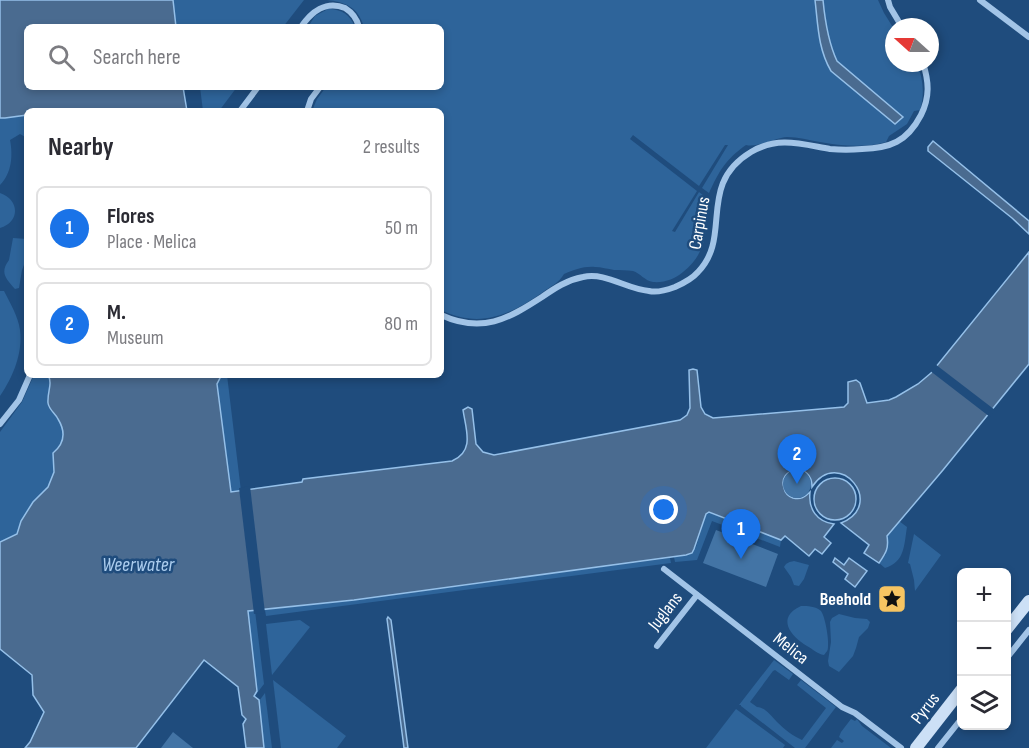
<!DOCTYPE html>
<meta charset="utf-8">
<style>
body{margin:0;font-family:"Sofia Sans Condensed",sans-serif;background:#f2f2f3;color:#2b2b33}
.controls{position:absolute;right:18px;bottom:18px;display:grid;overflow:hidden;border-radius:9px;box-shadow:0 3px 9px #0003}
.controls button{width:54px;height:54px;display:grid;place-items:center;padding:0;border:0;border-bottom:2px solid #e1e1e2;background:#fff;color:#2b2b33;font:30px sans-serif}
.compass{position:absolute;left:885px;top:18px;width:54px;height:54px;border-radius:50%;background:#fff;box-shadow:0 3px 9px #0003;rotate:291deg}
.you{position:absolute;left:664px;top:510px;width:21px;height:21px;margin:-15px;border:4px solid #fff;border-radius:50%;background:#1a73e8;box-shadow:0 0 0 9px #1a73e833}
.badge{display:grid;place-items:center;width:39px;height:39px;border-radius:50%;background:#1a73e8;color:#fff;font-size:20px;font-weight:700}
.pin{position:absolute;translate:-50% -50px;filter:drop-shadow(0 2px 3px #0008)}
.pin::after{content:'';position:absolute;top:32px;width:21px;height:18px;background:inherit;clip-path:polygon(0 0,100% 0,50% 100%)}
.list{margin:0;padding:0;list-style:none}
h2{display:flex;justify-content:space-between;align-items:center;height:78px;margin:0;padding:0 24px;font-size:26px}
h2 small{font-size:20px;font-weight:400;color:#7c7c81}
.list li{display:grid;grid-template-columns:39px 1fr auto;gap:18px;align-items:center;box-sizing:border-box;height:84px;margin:0 12px 12px;padding:0 12px;border:2px solid #e1e1e2;border-radius:9px}
.list b{display:block;font-size:22px;white-space:nowrap}
.list p{margin:0;font-size:20px;white-space:nowrap;color:#7c7c81}
.list em{font-size:20px;font-style:normal;color:#7c7c81}
.icon{flex:none;width:33px;height:33px;fill:none;stroke:currentColor;stroke-width:2;stroke-linecap:round;stroke-linejoin:round}
.map{position:relative;flex:none;width:1029px;height:748px;overflow:hidden}
.search{position:absolute;background:#fff;box-shadow:0 3px 9px #0003;left:24px;top:24px;width:420px;height:66px;display:flex;align-items:center;gap:15px;box-sizing:border-box;padding:0 21px;border-radius:9px;color:#7c7c81;font-size:22px}
.panel{position:absolute;background:#fff;box-shadow:0 3px 9px #0003;left:24px;top:108px;width:420px;height:270px;border-radius:9px}
.map>svg:first-child{display:block}
.green{fill:#2e649a}
.water{fill:#4a6b90;stroke:#95c0e9;stroke-width:1.5}
.pier{fill:#1f4c7d}
.building{fill:#4374a5}
.lines{fill:none;stroke-linecap:round;stroke-linejoin:round}
.street{stroke:#a2c4e7;stroke-width:6}
.secondary{stroke:#cce0f6;stroke-width:12}
.labels{text-anchor:middle;stroke-width:5;stroke-linejoin:round;paint-order:stroke}
.street-label{font-size:18px;fill:#fff;stroke:#1f4c7d}
.poi-label{font-size:18px;font-weight:bold;fill:#fff;stroke:#1f4c7d;text-anchor:end}
.water-label{font-size:20px;font-style:italic;fill:#adceef;stroke:#1f4c7d}
</style>
<div class="map">
<svg width="1029" height="748" viewBox="0 0 1029 748">
<rect width="100%" height="100%" fill="#1f4c7d"/>
<!-- green -->
<g class="green">
<path d="M173 0H304L283 27H176Z"/>
<path d="M327 0H815L820 42 831 71 895 124 872 92 837 61 832 52 827 29 823 0H878L884 13 894 29V63H917C923 79 925 93 920 110L914 111 907 124 889 136 886 142C866 148 841 146 820 142 809 140 798 137 787 137 774 138 757 148 746 145 726 159 719 171 709 193L702 188 728 145H725L699 186 633 135 630 139 697 191 672 231 675 232 699 192 709 200C706 230 708 252 683 272 675 279 664 283 653 282 645 281 640 273 633 271 627 270 620 270 614 270 608 269 601 267 595 267 584 266 574 270 564 274 559 283 551 286 543 292 510 315 480 329 441 310V111H312L317 99 326 87H441V27H364C358 6 344 2 327 0Z"/>
<path d="M328 9C342 9 350 15 355 27H308L315 16Z"/>
<path d="M200 87H237L219 111H203Z"/>
<path d="M27 115V138L20 134 10 140C13 155 12 173 0 185V118H5Z"/>
<path d="M0 193C20 200 20 222 0 228Z"/>
<path d="M13 238 27 239V257L22 270 19 288 15 289C5 278 0 272 9 260Z"/>
<path d="M0 291H4C10 303 18 316 20 330 23 353 13 377 0 396Z"/>
<path d="M34 375H48C54 385 44 396 49 408 51 412 56 415 58 419 66 432 65 443 53 453L54 472 48 487 33 502 21 521 17 534 0 542V432L22 402Z"/>
<path d="M220 375H227L241 491 231 492 217 384 220 378Z"/>
<path d="M709 512 780 539 781 540 780 547 712 521 697 560 675 562 674 557 689 555 696 547 706 514Z"/>
<path d="M899 521 907 527C904 545 905 562 885 568L879 563 886 554V536Z"/>
<path d="M914 534 941 555 915 591 914 580 910 564 908 563Z"/>
<path d="M670 558 671 563 266 616 265 610 354 600Z"/>
<path d="M794 561 809 565 804 579 799 586 794 585 791 577 784 567C786 563 789 562 794 561Z"/>
<path d="M801 606C808 606 815 606 821 611 825 616 829 639 828 646 828 651 827 651 824 655 817 654 813 649 807 646 790 636 776 617 801 606Z"/>
<path d="M248 611H255L264 684 254 697 257 691Z"/>
<path d="M839 614 855 618 867 619 870 622 868 628 859 637 856 648 853 656 839 672 829 666 828 661 831 642 830 622 832 618Z"/>
<path d="M300 620 310 627 272 675 266 624Z"/>
<path d="M774 660 793 674 789 680 775 670 773 671 750 702 757 707C766 708 770 715 777 722 784 729 793 736 802 740L826 708 797 685 801 680 836 707 805 748H795L741 706V705H739Z"/>
<path d="M273 680 346 736 337 748H281Z"/>
<path d="M265 693 272 748H264L259 701Z"/>
<path d="M736 709 785 745 783 748H706Z"/>
<path d="M851 719 855 721 857 719 862 726 891 748H831L837 740 842 743 844 741 839 737 841 732Z"/>
</g>
<!-- water -->
<g class="water">
<path d="M0 0H173L176 27H27V87H183L187 111H27V115L5 118H0Z"/>
<path d="M815 0H823C825 21 828 42 837 61L903 117 895 124 831 71C818 49 818 25 815 0Z"/>
<path d="M933 141 1029 221V234L1012 218 928 151V147Z"/>
<path d="M1029 252V364L943 470 887 536C889 548 886 553 879 563L864 553 869 545 841 523C887 505 839 446 812 487 812 460 777 468 784 488 785 493 788 496 793 498 801 500 805 497 810 492 808 509 817 522 834 524L824 537 831 543 822 554 815 549 809 556 785 536 781 540 709 512 706 514 694 549 692 553 686 555 354 600 248 611 257 691 254 696 259 700 264 748H246L243 724 246 719 242 715 238 687 204 660 136 748H25L30 742 44 712 33 695 32 675 0 649V542L17 534 21 521 33 502 48 487 54 472 53 453C65 443 66 432 58 419 55 413 49 410 48 403 47 392 53 384 48 375H220V378L217 384 231 492 302 482 303 479 452 461C475 451 466 430 463 410L468 407 472 409 476 444 483 452 494 455 680 420 687 415 690 408 689 370 693 369 697 370 701 407 705 414 713 418 844 407 848 403V382L856 380 860 383 867 403 889 400 896 397 918 384 931 373Z"/>
<circle cx="835" cy="499" r="21"/>
<path d="M835 558 844 565 849 558 867 571 855 587 845 579 848 574 833 562Z"/>
<path d="M388 617 391 620 408 748H404L403 740 387 619Z"/>
</g>
<!-- pier -->
<g class="pier">
<path d="M935 364 995 410 990 417 929 370Z"/>
<path d="M250 486 265 613 254 614 239 488Z"/>
</g>
<!-- building -->
<g class="building">
<circle cx="797" cy="484" r="14"/>
<path d="M716 530 778 554 766 587 703 563Z"/>
<path d="M173 732 193 748H161Z"/>
</g>
<g class="lines">
<!-- street -->
<g class="street">
<path d="M888 0 890 7 902 27"/>
<path d="M980 0 1029 37"/>
<path d="M301 27C311 12 326 0 345 8 353 13 357 19 359 27"/>
<path d="M240 111 258 87"/>
<path d="M307 111 311 99 320 87"/>
<path d="M441 315C482 334 508 319 542 297 555 288 567 280 583 277 606 272 626 289 649 291 657 293 667 290 675 287 684 283 692 279 698 272 733 236 696 185 751 152 778 136 801 144 830 149 840 150 852 150 862 149 890 148 907 142 921 115 930 97 929 82 923 63"/>
<path d="M0 424 19 400 30 375"/>
<path d="M664 569 842 707 855 713 901 748"/>
<path d="M657 646 697 595"/>
<path d="M1006 659 1029 630"/>
<path d="M938 748 962 718"/>
</g>
<!-- secondary -->
<g class="secondary">
<path d="M1006 630 1029 601"/>
<path d="M916 748 962 689"/>
</g>
</g>
<!-- icons -->
<defs>
<g id="sight-square" transform="scale(1.5)"><rect x="-9" y="-9" width="18" height="18" rx="4" fill="#f6c462" stroke="#1f4c7d"/><path d="M0-6L1.8-2.2L6-1.7L2.9 1.2L3.7 5.4L0 3.3L-3.7 5.4L-2.9 1.2L-6-1.7L-1.8-2.2Z" fill="#111"/></g>
</defs>
<g fill-rule="evenodd">
<use href="#sight-square" x="892" y="599"/>
</g>
<g class="labels">
<!-- street labels -->
<g class="street-label">
<text transform="translate(699 223) rotate(-80)" y="6">Carpinus</text>
<text transform="translate(665 611) rotate(-52)" y="6">Juglans</text>
<text transform="translate(791 648) rotate(38)" y="6">Melica</text>
<text transform="translate(925 708) rotate(-52)" y="6">Pyrus</text>
</g>
<!-- poi labels -->
<g class="poi-label">
<text x="871" y="605">Beehold</text>
</g>
<!-- water labels -->
<g class="water-label">
<text x="138" y="571">Weerwater</text>
</g>
</g>
</svg>
<div class="controls">
<button>+</button>
<button>−</button>
<button><svg class="icon" aria-label="layers" viewBox="0 0 24 24"><path d="M12 4l9 5-9 5-9-5zM3 14l9 5 9-5"/></svg></button>
</div>
<svg class="compass" viewBox="-18 -18 36 36"><path d="M0-13l5 13h-10z" fill="#e53935"/><path d="M0 13l5-13h-10z" fill="#7c7c81"/></svg>
<div class="you"></div>
<div class="pin badge" style="left:741px;top:559px">1</div>
<div class="pin badge" style="left:797px;top:484px">2</div>
<div class="search"><svg class="icon" aria-label="search" viewBox="0 0 24 24"><circle cx="10" cy="10" r="6"/><path d="M15 15l6 6"/></svg>Search here</div>
<section class="panel">
<h2>Nearby<small>2 results</small></h2>
<ul class="list">
<li><span class="badge">1</span><div><b>Flores</b><p>Place · Melica</p></div><em>50 m</em></li>
<li><span class="badge">2</span><div><b>M.</b><p>Museum</p></div><em>80 m</em></li>
</ul>
</section>
</div>
